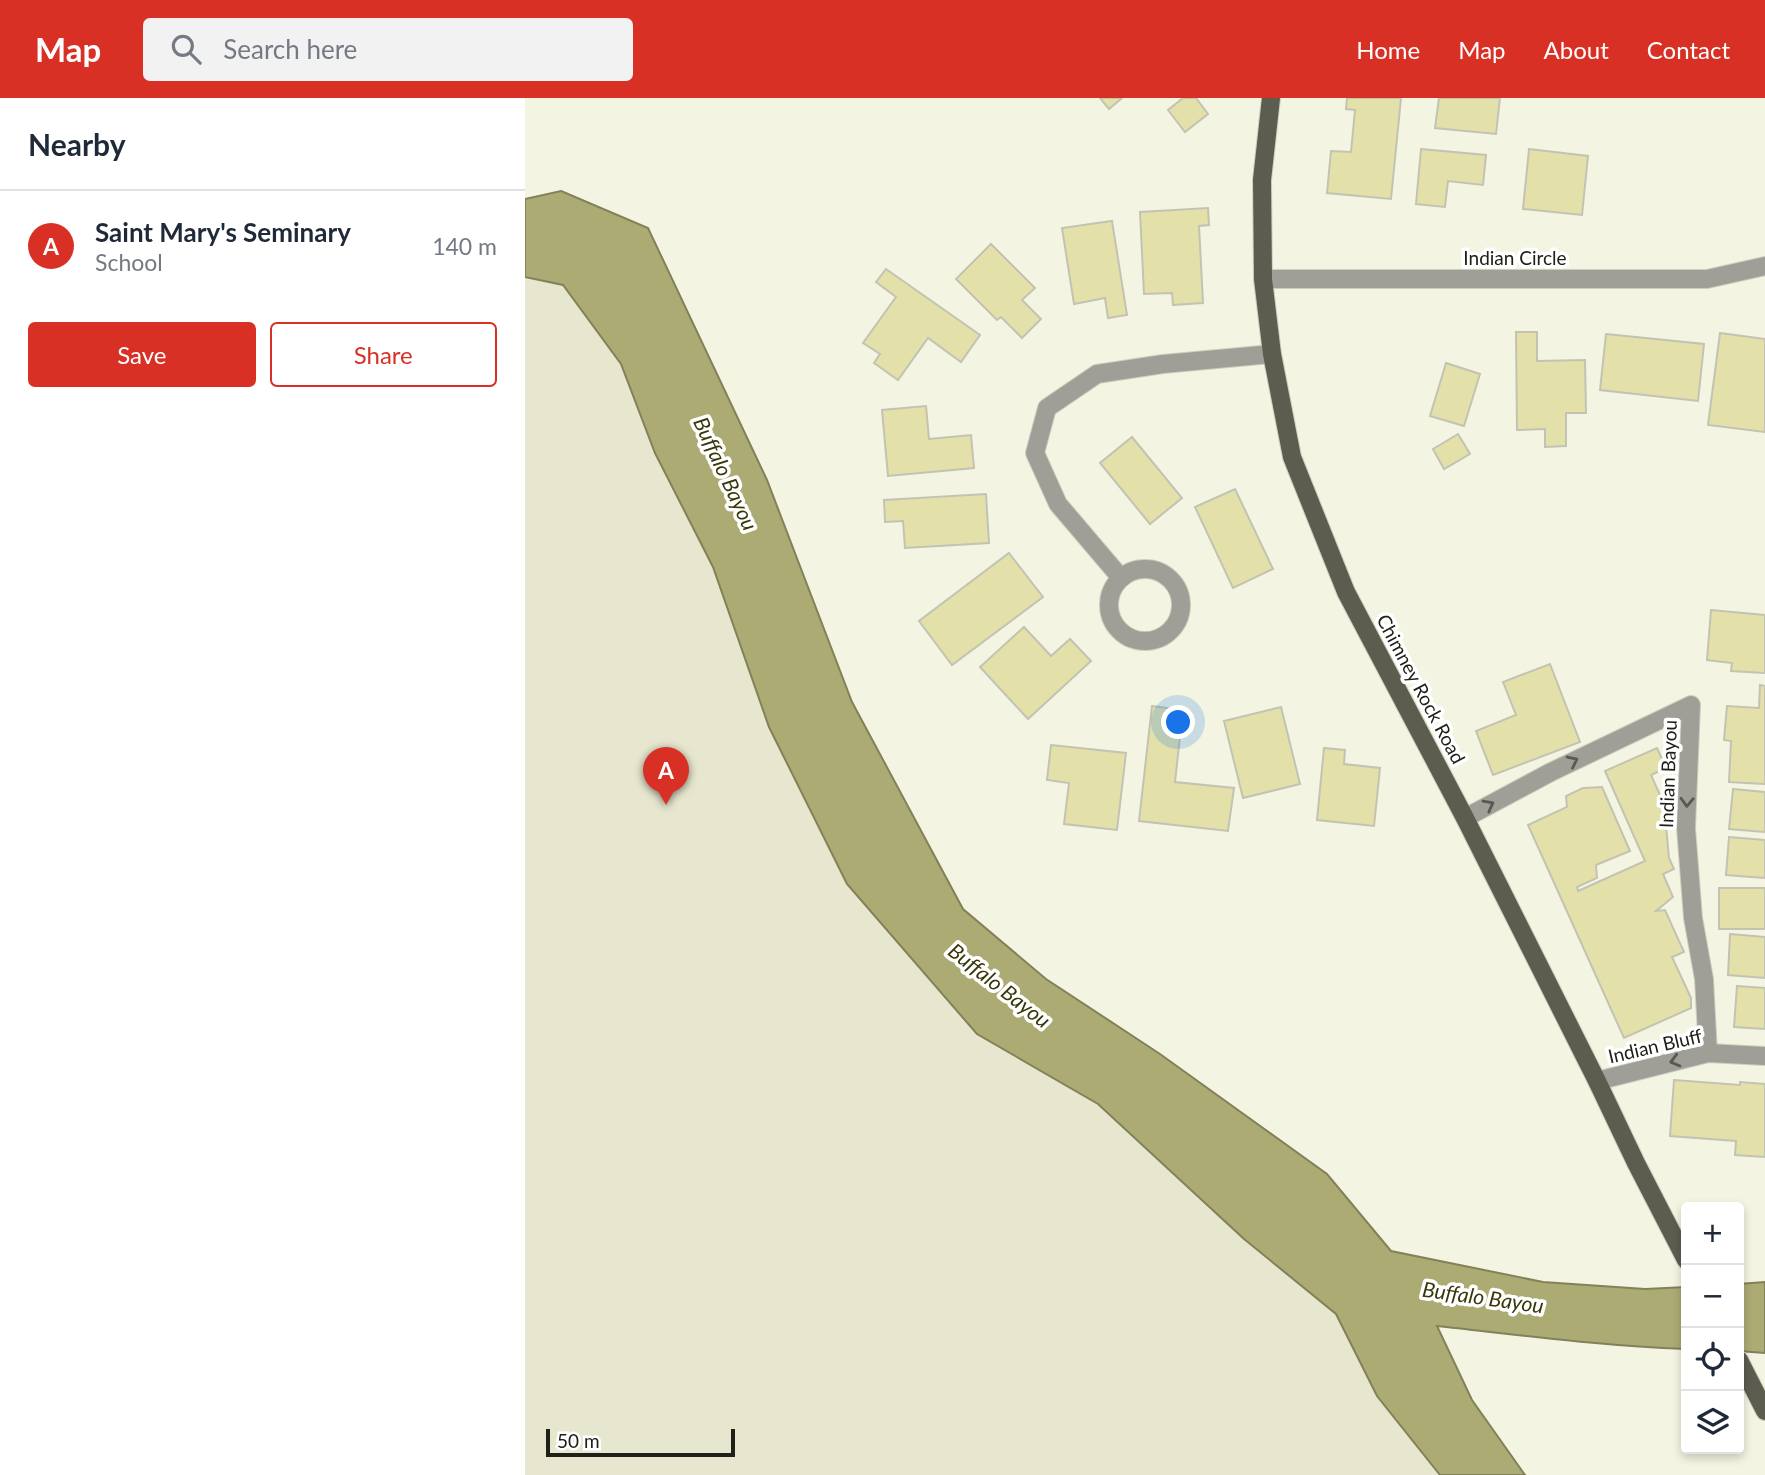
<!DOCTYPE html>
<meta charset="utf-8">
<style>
body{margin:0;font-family:Lato,sans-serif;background:#f2f2f3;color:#1f2937}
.controls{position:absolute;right:21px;bottom:21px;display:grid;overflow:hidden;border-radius:7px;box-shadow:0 4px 10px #0003}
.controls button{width:63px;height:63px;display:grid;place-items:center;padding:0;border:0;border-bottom:2px solid #e0e1e3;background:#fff;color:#1f2937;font:35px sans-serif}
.scale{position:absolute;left:21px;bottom:18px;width:189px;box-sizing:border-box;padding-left:7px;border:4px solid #202019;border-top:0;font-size:19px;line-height:24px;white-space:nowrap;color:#202019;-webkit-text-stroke:5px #fff;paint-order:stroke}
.you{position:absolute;left:654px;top:625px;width:24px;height:24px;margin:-18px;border:5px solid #fff;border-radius:50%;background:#1a73e8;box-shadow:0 0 0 10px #1a73e833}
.badge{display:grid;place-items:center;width:46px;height:46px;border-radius:50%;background:#d93025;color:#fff;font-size:23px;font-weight:700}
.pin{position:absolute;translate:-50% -58px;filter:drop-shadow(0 2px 4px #0008)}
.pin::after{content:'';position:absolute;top:37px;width:24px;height:21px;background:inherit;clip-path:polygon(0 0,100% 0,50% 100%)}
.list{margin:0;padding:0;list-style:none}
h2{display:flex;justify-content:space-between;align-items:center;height:91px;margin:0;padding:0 28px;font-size:30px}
h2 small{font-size:23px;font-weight:400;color:#747a83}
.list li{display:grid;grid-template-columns:46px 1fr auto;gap:21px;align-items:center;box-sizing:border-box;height:112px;padding:0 28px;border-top:2px solid #e0e1e3}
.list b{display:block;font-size:26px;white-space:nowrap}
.list p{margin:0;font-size:23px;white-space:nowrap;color:#747a83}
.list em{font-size:23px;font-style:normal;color:#747a83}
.actions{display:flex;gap:14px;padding:21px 28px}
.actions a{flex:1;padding:16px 0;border:2px solid #d93025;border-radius:7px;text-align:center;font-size:24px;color:#d93025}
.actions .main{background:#d93025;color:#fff}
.icon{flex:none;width:38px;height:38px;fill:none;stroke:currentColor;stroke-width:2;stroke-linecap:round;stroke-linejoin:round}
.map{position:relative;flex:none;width:1240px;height:1377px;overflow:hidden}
header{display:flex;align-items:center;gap:42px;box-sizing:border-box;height:98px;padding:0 35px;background:#d93025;color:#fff}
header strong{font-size:33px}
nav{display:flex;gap:38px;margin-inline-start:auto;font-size:24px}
.search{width:490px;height:63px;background:#f2f2f3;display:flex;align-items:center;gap:18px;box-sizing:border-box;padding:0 24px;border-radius:7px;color:#747a83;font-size:26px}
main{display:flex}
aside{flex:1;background:#fff}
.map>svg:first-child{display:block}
.built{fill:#e7e6ce}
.water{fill:#adab74;stroke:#838159;stroke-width:2}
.building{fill:#e3e1a9;stroke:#c3c3b3;stroke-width:2}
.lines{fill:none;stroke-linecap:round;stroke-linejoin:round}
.minor-casing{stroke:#cecebe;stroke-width:20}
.major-casing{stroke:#cecebe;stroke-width:20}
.minor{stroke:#9f9f98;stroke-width:18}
.major{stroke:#5c5c4f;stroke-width:18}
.oneway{stroke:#595952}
.labels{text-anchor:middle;stroke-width:7;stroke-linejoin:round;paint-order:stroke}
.street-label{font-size:19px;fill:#202019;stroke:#fff}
.water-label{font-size:21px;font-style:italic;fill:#39370a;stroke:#fff}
</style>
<header>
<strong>Map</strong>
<div class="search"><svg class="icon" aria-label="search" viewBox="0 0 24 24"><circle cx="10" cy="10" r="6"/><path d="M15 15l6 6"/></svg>Search here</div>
<nav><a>Home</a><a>Map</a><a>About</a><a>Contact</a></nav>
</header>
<main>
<aside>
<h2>Nearby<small></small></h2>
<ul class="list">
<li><span class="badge">A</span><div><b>Saint Mary's Seminary</b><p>School</p></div><em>140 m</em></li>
</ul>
<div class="actions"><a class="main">Save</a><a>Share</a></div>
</aside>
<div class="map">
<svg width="1240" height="1377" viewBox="0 0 1240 1377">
<rect width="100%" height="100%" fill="#f4f4e2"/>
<!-- built -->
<path class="built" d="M0 179 37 187 96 266 130 355 188 469 244 629 322 786 452 936 573 1006 719 1141 811 1216 852 1298 915 1377H0Z"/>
<!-- water -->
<g class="water">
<path d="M36 93 123 130 242 382 327 604 438 811 521 881 635 956 802 1076 866 1153 1018 1184 1120 1191 1161 1189V1251C1077 1248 995 1237 912 1228L947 1302 1000 1377H915L852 1298 811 1216 719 1141 573 1006 452 936 322 786 244 629 188 469 130 355 96 266 38 187 0 179V101Z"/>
<path d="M1240 1184V1255L1214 1253V1186Z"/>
</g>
<!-- building -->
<g class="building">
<path d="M575 0H597L584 11Z"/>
<path d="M658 0H671L683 16 660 34 643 12Z"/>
<path d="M822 0H876L866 101 802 95 806 53 826 54 830 12 821 11Z"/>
<path d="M914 0H975L971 36 910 30Z"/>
<path d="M896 51 961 57 958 87 923 83 920 109 891 106Z"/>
<path d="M1004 51 1063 58 1057 117 998 111Z"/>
<path d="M683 110 684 127 674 128 678 205 648 207 647 195 619 196 615 114Z"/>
<path d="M587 123 602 217 583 220 580 200 549 206 537 130Z"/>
<path d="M466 146 510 190 497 202 516 221 497 240 476 219 472 222 431 181Z"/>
<path d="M361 171 455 237 436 264 403 240 373 282 349 265 355 256 338 245 371 199 351 184Z"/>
<path d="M991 234H1012V263L1060 262 1061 315H1041V348L1020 349V331L992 332Z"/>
<path d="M1195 235 1240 241V334L1183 327Z"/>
<path d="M1081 236 1179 246 1173 303 1075 292Z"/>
<path d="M921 265 955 276 939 328 905 318Z"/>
<path d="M401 308 404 341 446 337 449 370 363 378 357 312Z"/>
<path d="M933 336 945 356 919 371 908 351Z"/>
<path d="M607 339 657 400 625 426 575 365Z"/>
<path d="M710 391 748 471 708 490 670 409Z"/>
<path d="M461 396 464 445 380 450 378 423 360 424 359 402Z"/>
<path d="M484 455 518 499 427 567 394 523Z"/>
<path d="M1186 512 1240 517V575L1206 573 1207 565 1182 562Z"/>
<path d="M499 529 526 558 545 541 566 563 503 621 455 569Z"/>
<path d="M1025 566 1055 644 968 677 951 633 991 617 978 584Z"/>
<path d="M1235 587 1240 588V686L1204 684 1206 643 1199 642 1202 608 1234 610Z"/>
<path d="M627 608 658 612 650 684 709 690 703 733 614 723Z"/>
<path d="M756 609 775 686 718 700 699 623Z"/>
<path d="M526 647 601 655 592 732 539 726 544 685 522 682Z"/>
<path d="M799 650 820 652 819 666 855 670 849 728 792 722Z"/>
<path d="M1132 650 1141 670 1126 677 1139 706 1144 760 1149 771 1138 776 1148 799 1131 813 1140 812 1159 854 1147 859 1166 900V910L1099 940 1003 727 1042 709 1041 698 1058 690 1077 689 1105 753 1071 767 1072 780 1052 789 1053 793 1120 763 1080 673Z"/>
<path d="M1208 691 1240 694V734L1204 731Z"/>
<path d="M1204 739 1240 742V780L1201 777Z"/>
<rect x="1194" y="790" width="46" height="41"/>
<path d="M1205 836 1240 839V880L1203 877Z"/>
<path d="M1212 888 1240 890V931L1209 929Z"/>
<path d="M1149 982 1215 987V984L1240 986V1059L1210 1057 1211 1043 1145 1038Z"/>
</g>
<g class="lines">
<!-- minor casing -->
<g class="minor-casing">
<g id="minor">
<path d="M738 181H1182L1240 168"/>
<circle cx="620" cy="507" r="36"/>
<path d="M596 480 533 406 510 355 522 310 572 276 638 266 747 256"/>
<path d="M940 720 1026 674 1166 607 1161 730 1168 820 1179 881 1183 955"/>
<path d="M1072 983 1183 955 1240 958"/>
</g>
</g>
<!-- major casing -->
<g class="major-casing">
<g id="major">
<path d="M746 0 737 82 738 181 747 256 767 359 821 494 940 720 1072 983 1111 1065 1161 1162"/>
<path d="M1214 1262 1240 1313"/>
</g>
</g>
<!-- minor -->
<use href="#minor" class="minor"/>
<!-- major -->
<use href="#major" class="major"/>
</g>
<!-- one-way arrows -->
<defs><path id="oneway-chevron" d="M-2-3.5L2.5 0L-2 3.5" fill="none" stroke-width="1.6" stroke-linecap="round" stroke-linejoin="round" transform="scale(1.75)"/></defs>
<g class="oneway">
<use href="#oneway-chevron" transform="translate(1048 663) rotate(-26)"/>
<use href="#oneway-chevron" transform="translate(1162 704) rotate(92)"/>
<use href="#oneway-chevron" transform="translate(964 707) rotate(-28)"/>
<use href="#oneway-chevron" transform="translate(1150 963) rotate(165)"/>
</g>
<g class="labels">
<!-- street labels -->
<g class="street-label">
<text x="990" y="167">Indian Circle</text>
<text transform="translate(896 591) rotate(62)" y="7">Chimney Rock Road</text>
<text transform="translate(1143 676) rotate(-88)" y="7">Indian Bayou</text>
<text transform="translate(1130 948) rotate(-13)" y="7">Indian Bluff</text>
</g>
<!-- water labels -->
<g class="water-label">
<text transform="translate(200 376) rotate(65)" y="7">Buffalo Bayou</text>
<text transform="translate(474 888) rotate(38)" y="7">Buffalo Bayou</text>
<text transform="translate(958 1200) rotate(8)" y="7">Buffalo Bayou</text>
</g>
</g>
</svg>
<div class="controls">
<button>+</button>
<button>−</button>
<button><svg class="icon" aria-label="locate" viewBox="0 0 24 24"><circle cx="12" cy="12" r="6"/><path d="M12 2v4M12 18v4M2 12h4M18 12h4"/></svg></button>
<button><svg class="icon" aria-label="layers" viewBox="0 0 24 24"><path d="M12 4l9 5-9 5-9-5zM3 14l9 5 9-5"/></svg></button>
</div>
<div class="scale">50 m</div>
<div class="you"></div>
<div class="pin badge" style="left:141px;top:707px">A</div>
</div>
</main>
